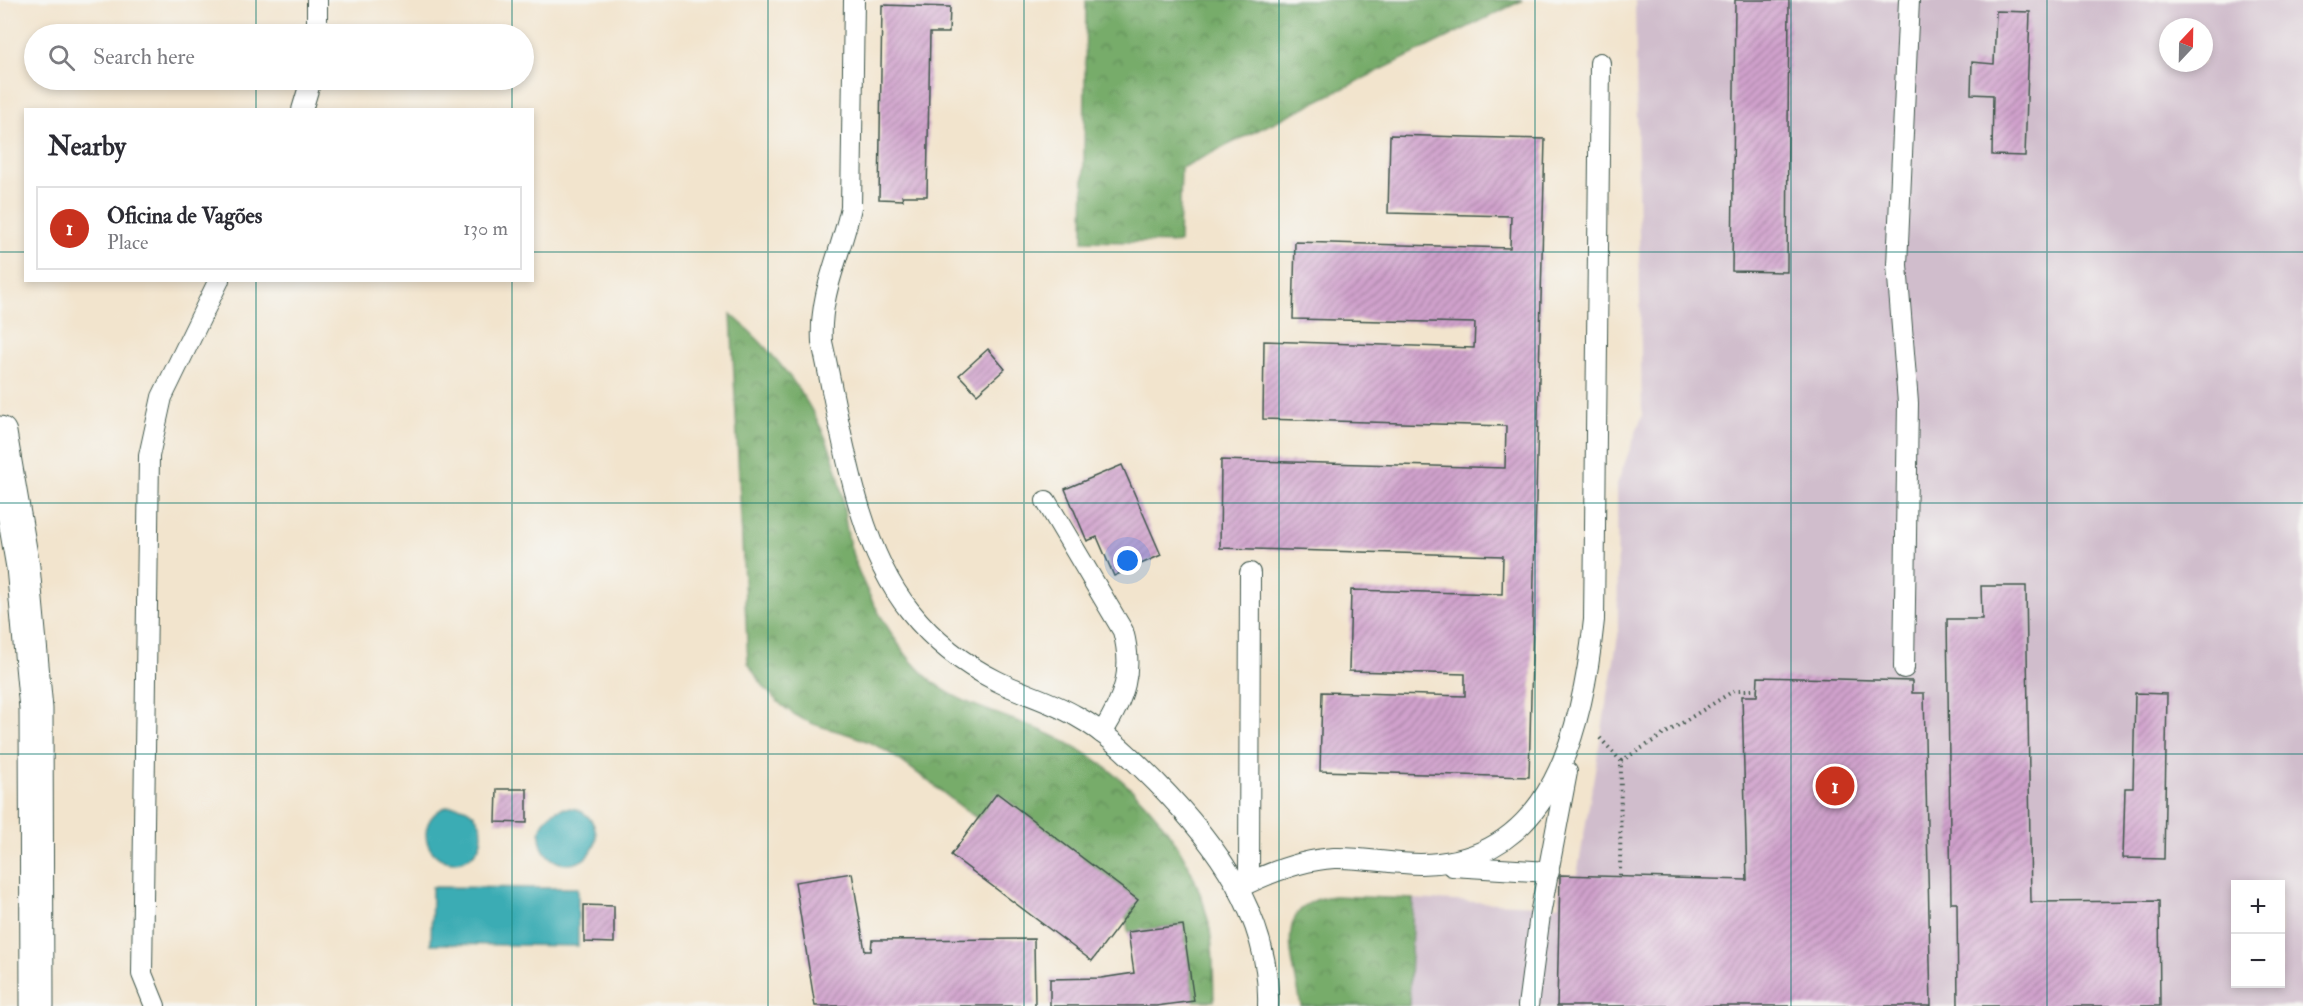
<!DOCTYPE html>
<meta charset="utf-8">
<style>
body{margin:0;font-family:"IM FELL Double Pica",serif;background:#f7f7f7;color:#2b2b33}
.controls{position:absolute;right:18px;bottom:18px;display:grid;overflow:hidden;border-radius:0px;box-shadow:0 3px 9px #0003}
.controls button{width:54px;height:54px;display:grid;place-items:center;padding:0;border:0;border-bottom:2px solid #e1e1e2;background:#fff;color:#2b2b33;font:30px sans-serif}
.compass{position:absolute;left:2159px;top:18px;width:54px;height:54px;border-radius:50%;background:#fff;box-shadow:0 3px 9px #0003;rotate:22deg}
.you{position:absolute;left:1128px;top:561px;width:21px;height:21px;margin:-15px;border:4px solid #fff;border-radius:50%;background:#1a73e8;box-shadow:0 0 0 9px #1a73e833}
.badge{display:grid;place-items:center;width:39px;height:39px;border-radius:50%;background:#c8321e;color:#fff;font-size:20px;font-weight:700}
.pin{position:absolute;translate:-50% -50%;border:3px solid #fff;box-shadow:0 2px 6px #0006}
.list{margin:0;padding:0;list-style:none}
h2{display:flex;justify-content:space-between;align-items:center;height:78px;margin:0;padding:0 24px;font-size:26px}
h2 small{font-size:20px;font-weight:400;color:#7c7c81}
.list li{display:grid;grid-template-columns:39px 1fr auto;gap:18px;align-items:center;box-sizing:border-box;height:84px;margin:0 12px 12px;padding:0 12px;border:2px solid #e1e1e2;border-radius:0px}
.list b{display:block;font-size:22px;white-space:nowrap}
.list p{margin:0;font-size:20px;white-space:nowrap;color:#7c7c81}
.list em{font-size:20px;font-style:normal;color:#7c7c81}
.icon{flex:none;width:33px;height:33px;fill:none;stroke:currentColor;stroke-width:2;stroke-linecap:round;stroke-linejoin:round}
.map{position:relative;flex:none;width:2303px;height:1006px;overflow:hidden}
.search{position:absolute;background:#fff;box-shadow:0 3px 9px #0003;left:24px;top:24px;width:510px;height:66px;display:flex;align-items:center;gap:15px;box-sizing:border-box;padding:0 21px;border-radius:33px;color:#7c7c81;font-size:22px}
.panel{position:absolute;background:#fff;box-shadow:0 3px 9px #0003;left:24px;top:108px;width:510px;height:174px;border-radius:0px}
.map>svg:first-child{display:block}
.railway{fill:#d0bdcc;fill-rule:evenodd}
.forest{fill:url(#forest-crowns);stroke:#4b744f;stroke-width:1.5}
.water{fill:#3aacb4;stroke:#2c7474;stroke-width:1.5}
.building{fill:url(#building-hatch)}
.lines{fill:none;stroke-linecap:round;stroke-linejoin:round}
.lane-casing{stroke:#3f564b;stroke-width:22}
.street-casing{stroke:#3f564b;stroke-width:35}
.path{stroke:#3f564b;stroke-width:4;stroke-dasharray:1.5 4.5;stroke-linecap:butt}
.lane{stroke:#fff;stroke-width:20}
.street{stroke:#fff;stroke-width:33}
.grid{fill:none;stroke:#0f766e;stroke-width:1.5;stroke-opacity:0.55}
</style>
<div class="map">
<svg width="2303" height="1006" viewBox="0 0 2303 1006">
<defs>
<pattern id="forest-crowns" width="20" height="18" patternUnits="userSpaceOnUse" patternTransform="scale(1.5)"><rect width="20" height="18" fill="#77ac6a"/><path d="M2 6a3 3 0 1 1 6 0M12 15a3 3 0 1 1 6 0" fill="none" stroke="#618d58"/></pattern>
<pattern id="building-hatch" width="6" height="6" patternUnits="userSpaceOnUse" patternTransform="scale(1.5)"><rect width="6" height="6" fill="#d0a1cc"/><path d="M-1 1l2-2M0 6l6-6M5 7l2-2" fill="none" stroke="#a884a6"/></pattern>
</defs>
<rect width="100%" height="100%" fill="#f6f6f2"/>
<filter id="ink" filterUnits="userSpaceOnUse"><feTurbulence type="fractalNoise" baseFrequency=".0167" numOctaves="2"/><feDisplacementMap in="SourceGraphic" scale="12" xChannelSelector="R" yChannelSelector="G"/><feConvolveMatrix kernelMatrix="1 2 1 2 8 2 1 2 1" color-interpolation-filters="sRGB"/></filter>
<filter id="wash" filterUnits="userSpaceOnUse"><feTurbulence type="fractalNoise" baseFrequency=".008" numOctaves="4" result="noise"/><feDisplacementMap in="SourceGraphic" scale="24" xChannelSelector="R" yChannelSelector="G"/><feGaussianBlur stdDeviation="1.35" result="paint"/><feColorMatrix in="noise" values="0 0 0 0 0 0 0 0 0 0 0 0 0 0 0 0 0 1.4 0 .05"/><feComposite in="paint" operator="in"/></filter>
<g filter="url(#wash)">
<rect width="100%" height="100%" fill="#f2e4cd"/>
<!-- railway -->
<path class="railway" d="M1635 0H2303V1006H1409L1413 899 1559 906 1560 875H1577L1618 636 1617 484 1642 416ZM2168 27H2204V63H2168ZM2236 884H2280V984H2236Z"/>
<!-- forest -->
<g class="forest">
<path d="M1086 0H1523L1181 168 1179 243 1083 241Z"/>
<path d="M731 314C780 357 821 409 838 474 844 497 844 522 850 545 858 578 876 610 895 639 935 702 978 704 1040 730 1122 764 1187 833 1208 920 1214 946 1213 974 1214 1001H1194L1183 925 1128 932 1126 915 1138 900 997 794 978 819C947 797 918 771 886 751 867 739 847 734 826 728 790 719 766 695 748 663Z"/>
<path d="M1334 896 1413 899 1409 1006H1301C1295 963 1268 903 1334 896Z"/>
</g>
<!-- water -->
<g class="water">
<circle cx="454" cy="834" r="28"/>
<circle cx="568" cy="836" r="28"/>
<path d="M432 887 578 888V946L431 944Z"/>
</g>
<g id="blocks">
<!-- building -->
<g class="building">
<path d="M1735 0H1789L1787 272 1732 271Z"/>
<path d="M882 5 950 7 949 33H930L927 196H902L903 200 879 199Z"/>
<path d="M1996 11 2030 12 2025 156 1992 155 1993 95 1971 94 1972 62 1994 64Z"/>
<path d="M1390 135 1545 139 1529 777 1320 771 1322 692 1465 696V674L1349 671 1351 590 1502 594 1503 556 1220 548 1221 460 1505 468 1506 426 1263 419 1264 341 1474 348 1475 323 1293 319 1295 242 1510 248 1511 216 1388 213Z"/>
<path d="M988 349 1005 369 977 394 959 375Z"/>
<path d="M1122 465 1161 555 1114 576 1097 537 1087 541 1065 489Z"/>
<path d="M1981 586H2026L2031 902 2159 901 2160 1006H1958L1957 903H1951L1947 619H1982Z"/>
<path d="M1758 677 1912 681V693H1924L1931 1006H1557L1560 875 1747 880 1742 696H1757Z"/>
<path d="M2135 693 2167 694 2164 859 2123 858 2125 788H2133Z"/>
<path d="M497 789H527V823L496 822Z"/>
<path d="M997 793 1138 900 1092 961 951 855Z"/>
<path d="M852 873 865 951H871L872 940 1034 939 1035 1006H815L795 882Z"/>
<path d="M584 905 614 906V943L584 942Z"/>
<path d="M1183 925 1194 1001 1156 1006H1050V979L1101 978 1134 973 1128 932Z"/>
</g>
</g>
</g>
<g filter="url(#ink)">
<use href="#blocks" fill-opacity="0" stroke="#3f564b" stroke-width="1.5"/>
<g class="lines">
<!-- lane casing -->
<g class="lane-casing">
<g id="lane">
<path d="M854 0 851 207C841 255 819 292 822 342 841 426 855 544 910 611 933 640 963 664 997 681 1023 694 1051 701 1076 716 1107 733 1131 757 1156 782 1215 842 1271 917 1268 1006"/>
<path d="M317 34V0"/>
<path d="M302 110 311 80"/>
<path d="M1046 501 1123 631C1134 671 1124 699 1102 733"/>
<path d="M1904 668 1908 403 1897 265 1909 0"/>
<path d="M1452 866 1549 872"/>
<path d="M1249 882 1250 573"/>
<path d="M1238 888C1268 873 1300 860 1334 858 1362 857 1391 864 1420 864 1554 864 1583 725 1594 620L1600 63"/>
<path d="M155 1006 142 974 149 456 162 397 219 280"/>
<path d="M1528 1006 1540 915 1567 772"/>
</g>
</g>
<!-- street casing -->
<g class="street-casing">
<path id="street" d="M0 433 23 567 36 709 37 1006"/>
</g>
<!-- path -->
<g class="path">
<path d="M1600 738 1621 761 1620 877"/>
<path d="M1621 761 1735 690H1757"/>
</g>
<!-- lane -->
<use href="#lane" class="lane"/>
<!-- street -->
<use href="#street" class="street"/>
</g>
</g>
<!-- grid -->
<path class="grid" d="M256 0V34M512 0V34M768 0V1006M1024 0V1006M1279 0V1006M1535 0V1006M1791 0V1006M2047 0V1006M256 80V110M512 80V110M0 252H26M532 252H2303M256 280V1006M512 280V1006M0 503H2303M0 754H2303"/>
</svg>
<div class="controls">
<button>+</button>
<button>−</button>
</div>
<svg class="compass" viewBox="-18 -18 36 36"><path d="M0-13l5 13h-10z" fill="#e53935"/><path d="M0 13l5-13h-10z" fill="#7c7c81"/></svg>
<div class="you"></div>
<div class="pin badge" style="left:1835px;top:786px">1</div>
<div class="search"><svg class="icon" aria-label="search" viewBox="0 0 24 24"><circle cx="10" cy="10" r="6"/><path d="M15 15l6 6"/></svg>Search here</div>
<section class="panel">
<h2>Nearby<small></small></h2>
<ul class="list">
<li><span class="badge">1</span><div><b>Oficina de Vagões</b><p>Place</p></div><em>130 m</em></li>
</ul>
</section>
</div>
